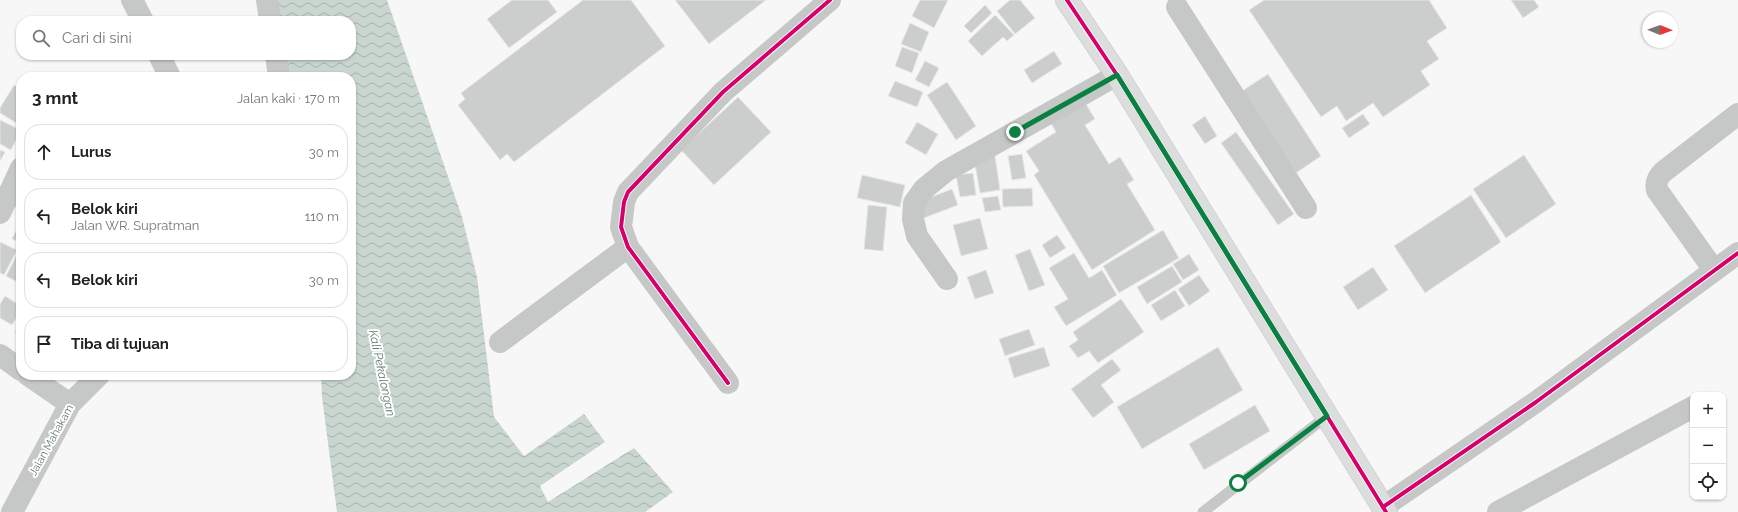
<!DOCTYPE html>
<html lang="id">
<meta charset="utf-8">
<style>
body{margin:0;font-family:Raleway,sans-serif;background:#f2f2f2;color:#222}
.controls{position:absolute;right:12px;bottom:12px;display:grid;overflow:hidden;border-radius:8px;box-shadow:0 1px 3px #0004}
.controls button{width:36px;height:36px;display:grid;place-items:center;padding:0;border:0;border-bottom:1px solid #e0e0e0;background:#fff;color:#222;font:20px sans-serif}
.compass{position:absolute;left:1642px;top:12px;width:36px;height:36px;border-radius:50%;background:#fff;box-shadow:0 1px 3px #0004;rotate:91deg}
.stop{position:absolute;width:12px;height:12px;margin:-9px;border:3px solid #0b8043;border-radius:50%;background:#fff}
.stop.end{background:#0b8043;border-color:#fff;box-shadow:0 1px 4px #0008}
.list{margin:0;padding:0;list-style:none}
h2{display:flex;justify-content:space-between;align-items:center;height:52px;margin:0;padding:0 16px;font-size:17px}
h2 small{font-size:13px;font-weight:400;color:#767676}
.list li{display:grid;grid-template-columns:26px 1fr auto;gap:12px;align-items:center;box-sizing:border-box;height:56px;margin:0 8px 8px;padding:0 8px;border:1px solid #e0e0e0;border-radius:16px}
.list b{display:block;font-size:15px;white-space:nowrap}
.list p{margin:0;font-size:13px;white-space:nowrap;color:#767676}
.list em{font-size:13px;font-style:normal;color:#767676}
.icon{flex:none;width:22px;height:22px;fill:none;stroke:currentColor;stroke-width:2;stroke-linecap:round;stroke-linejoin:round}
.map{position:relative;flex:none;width:1738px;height:512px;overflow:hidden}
.search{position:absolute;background:#fff;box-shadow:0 1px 3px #0004;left:16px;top:16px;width:340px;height:44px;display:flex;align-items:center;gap:10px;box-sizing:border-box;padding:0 14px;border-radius:16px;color:#767676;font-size:15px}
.panel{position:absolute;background:#fff;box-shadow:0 1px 3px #0004;left:16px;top:72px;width:340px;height:308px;border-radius:16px}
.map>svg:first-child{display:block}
.water{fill:url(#water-waves)}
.building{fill:#cbcecd;stroke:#e8e7e7}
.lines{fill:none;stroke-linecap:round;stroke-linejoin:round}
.secondary-casing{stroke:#d2d3d3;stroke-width:24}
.lane{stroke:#c5c8c7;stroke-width:11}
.street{stroke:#c5c8c7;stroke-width:22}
.secondary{stroke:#dcdedd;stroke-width:22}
.cycleway-casing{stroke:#fff;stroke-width:6}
.cycleway{stroke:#d6006c;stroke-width:4}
.route{stroke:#0b8043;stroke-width:5}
.labels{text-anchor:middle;stroke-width:4;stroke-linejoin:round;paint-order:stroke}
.street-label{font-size:11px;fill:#607a72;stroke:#fff}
.water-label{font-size:12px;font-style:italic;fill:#607a6d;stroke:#fff}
</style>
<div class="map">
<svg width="1738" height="512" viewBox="0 0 1738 512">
<defs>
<pattern id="water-waves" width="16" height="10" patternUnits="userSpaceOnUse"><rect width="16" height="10" fill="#c9d5cf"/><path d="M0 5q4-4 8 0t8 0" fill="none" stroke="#a7b2ac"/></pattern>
</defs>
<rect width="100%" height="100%" fill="#f8f7f7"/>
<!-- water -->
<path class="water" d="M275 0H387L462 217 477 277 494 417 524 456 584 414 605 442 540 486 548 502 634 448 673 492 645 512H337L322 397 321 375H351V77H290L286 55H351V21H279Z"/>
<!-- building -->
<g class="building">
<path d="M512 0H548L557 12 509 48 487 19Z"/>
<path d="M583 0H631L665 46 514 162 507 154 500 160 458 105 465 99 461 93Z"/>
<path d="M675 0H766L709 44Z"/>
<path d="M920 0H948L934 28 912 16Z"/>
<path d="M1010 0H1020L1035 18 1015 34 997 11Z"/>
<path d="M1264 0H1429L1447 28 1427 41 1439 59 1421 71 1430 85 1383 117 1373 103 1346 121 1337 106 1321 117 1249 10Z"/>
<path d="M1511 0H1534L1539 7 1523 18Z"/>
<path d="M985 5 992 13 971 33 964 26Z"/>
<path d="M995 15 1014 35 1007 41 1003 37 982 56 968 41Z"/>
<path d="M910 23 929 32 921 52 901 44Z"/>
<path d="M902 47 919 53 912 73 895 66Z"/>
<path d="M1054 51 1062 64 1032 83 1024 70Z"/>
<path d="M925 61 939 68 929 87 915 80Z"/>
<path d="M1268 74 1321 156 1293 175 1239 93Z"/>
<path d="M895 81 923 92 917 107 888 96Z"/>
<path d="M947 82 976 126 956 140 927 95Z"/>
<path d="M14 85 21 89V126L0 113V108Z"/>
<path d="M738 97 771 132 714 185 681 150Z"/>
<path d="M1083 99 1095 119 1085 125 1109 164 1120 157 1134 180 1127 184 1155 230 1092 270 1034 175 1039 171 1026 151 1056 132 1049 120Z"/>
<path d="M1363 114 1370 124 1349 138 1342 128Z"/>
<path d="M1205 116 1217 136 1205 144 1192 125Z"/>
<path d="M0 120 21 130 11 150 0 144Z"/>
<path d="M917 122 938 134 926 155 905 143Z"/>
<path d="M1236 132 1294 214 1278 225 1221 143Z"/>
<path d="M0 150 5 152 0 161Z"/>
<path d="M1022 154 1026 178 1012 180 1008 156Z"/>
<path d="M995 155 1000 190 980 193 974 158Z"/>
<path d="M1524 155 1556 204 1506 238 1473 189Z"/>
<path d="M973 173 976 195 960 197 956 175Z"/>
<path d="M862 175 905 185 900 207 857 198Z"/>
<path d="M1032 188 1033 206 1003 207 1002 189Z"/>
<path d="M952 189 958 205 924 218 918 202Z"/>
<path d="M21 191V210L6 202Z"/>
<path d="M1471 195 1501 242 1425 293 1394 246Z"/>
<path d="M998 196 1001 210 985 212 982 198Z"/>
<path d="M868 205 887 207 883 251 864 249Z"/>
<path d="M980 218 988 249 961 256 953 225Z"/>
<path d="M21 220V243L12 239Z"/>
<path d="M1163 230 1179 258 1119 293 1103 266Z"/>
<path d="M1057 235 1066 248 1050 258 1042 245Z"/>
<path d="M0 242 17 250 4 275 0 273Z"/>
<path d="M1030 249 1045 285 1029 291 1015 255Z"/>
<path d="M1074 253 1089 278 1102 270 1117 295 1066 326 1054 307 1068 299 1049 268Z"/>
<path d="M17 254 21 256V279L19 283 6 276Z"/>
<path d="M1189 254 1199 270 1183 280 1173 264Z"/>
<path d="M1172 266 1182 282 1147 304 1137 287Z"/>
<path d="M1373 267 1388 290 1358 310 1343 287Z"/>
<path d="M986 270 994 293 975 299 967 277Z"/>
<path d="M1199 275 1210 291 1189 306 1178 289Z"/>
<path d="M1175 290 1185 306 1161 321 1151 305Z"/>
<path d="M5 296 21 306V311L12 325 0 318V304Z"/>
<path d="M1121 299 1144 332 1098 363 1089 351 1078 358 1069 346 1078 340 1073 332Z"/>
<path d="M21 323V337L15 333Z"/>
<path d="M1029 329 1035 345 1005 356 999 339Z"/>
<path d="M1044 347 1050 366 1014 378 1008 358Z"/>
<path d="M1218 347 1243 390 1142 449 1117 407Z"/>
<path d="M1112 359 1121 370 1101 385 1114 402 1093 418 1071 389Z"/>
<path d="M1255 405 1270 431 1204 470 1189 444Z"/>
</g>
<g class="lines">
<!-- secondary casing -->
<g class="secondary-casing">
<path id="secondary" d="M1067 0 1117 75 1386 512"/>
</g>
<!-- lane -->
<path class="lane" d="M1203 512 1327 416"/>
<!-- street -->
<g class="street">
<path d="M132 0 143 21"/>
<path d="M267 0 270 21"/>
<path d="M1177 7 1306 208"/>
<path d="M159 55 170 77"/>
<path d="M276 55 279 77"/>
<path d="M0 213 21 168"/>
<path d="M1714 270 1657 190C1655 182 1658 177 1663 172L1738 114"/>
<path d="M947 279 917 236 913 219 914 203 924 189 946 171 1117 75"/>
<path d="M500 342 628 247"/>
<path d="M0 355 21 370"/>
<path d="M28 375 70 404"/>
<path d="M728 383 628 247 621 227 624 202 628 192 723 92 830 0"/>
<path d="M1383 507 1536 402 1738 253"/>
<path d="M12 512 70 404 99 375"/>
<path d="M1498 512 1693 407"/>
</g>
<!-- secondary -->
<use href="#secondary" class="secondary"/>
<!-- cycleway casing -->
<g class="cycleway-casing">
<g id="cycleway">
<path d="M1067 0 1117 75 1386 512"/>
<path d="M728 383 628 247 621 227 624 202 628 192 723 92 830 0"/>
<path d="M1383 507 1536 402 1738 253"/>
</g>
</g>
<!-- cycleway -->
<use href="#cycleway" class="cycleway"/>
</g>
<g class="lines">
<!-- route -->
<path class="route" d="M1015 132 1117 75 1327 416 1238 483"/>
</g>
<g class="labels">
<!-- street labels -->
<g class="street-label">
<text transform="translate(51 440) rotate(-61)" y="4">Jalan Mahakam</text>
</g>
<!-- water labels -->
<g class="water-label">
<text transform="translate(382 373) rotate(78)" y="4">Kali Pekalongan</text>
</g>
</g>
</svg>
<div class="controls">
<button>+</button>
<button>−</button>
<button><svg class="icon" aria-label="locate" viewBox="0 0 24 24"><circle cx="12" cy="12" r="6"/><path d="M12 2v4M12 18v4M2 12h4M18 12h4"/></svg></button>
</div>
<svg class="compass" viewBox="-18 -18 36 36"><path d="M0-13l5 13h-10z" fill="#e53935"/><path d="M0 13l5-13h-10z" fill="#767676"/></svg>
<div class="stop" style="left:1238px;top:483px"></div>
<div class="stop end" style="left:1015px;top:132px"></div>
<div class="search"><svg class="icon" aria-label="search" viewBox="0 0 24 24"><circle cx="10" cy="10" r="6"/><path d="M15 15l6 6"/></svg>Cari di sini</div>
<section class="panel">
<h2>3 mnt<small>Jalan kaki · 170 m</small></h2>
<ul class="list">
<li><svg class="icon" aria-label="ahead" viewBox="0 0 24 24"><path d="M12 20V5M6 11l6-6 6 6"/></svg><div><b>Lurus</b></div><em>30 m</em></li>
<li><svg class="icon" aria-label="left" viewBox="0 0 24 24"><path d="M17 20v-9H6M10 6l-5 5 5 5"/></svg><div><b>Belok kiri</b><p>Jalan WR. Supratman</p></div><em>110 m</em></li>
<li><svg class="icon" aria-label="left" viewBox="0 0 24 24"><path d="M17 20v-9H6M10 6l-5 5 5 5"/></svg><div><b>Belok kiri</b></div><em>30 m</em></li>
<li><svg class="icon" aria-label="arrive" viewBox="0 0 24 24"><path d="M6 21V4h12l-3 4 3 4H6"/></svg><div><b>Tiba di tujuan</b></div></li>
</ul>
</section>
</div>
